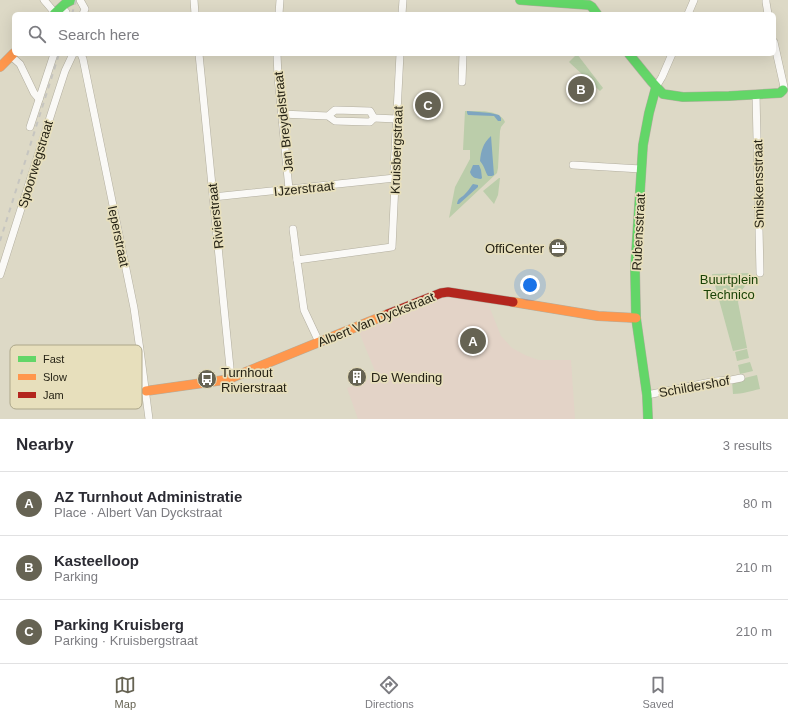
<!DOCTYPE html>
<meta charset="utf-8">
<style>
body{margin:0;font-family:Helvetica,sans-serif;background:#f2f2f3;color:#2b2b33}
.you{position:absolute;left:530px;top:285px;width:14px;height:14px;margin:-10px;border:3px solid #fff;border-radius:50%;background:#1a73e8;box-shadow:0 0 0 6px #1a73e833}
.badge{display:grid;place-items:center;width:26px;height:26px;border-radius:50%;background:#666353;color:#fff;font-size:13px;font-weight:700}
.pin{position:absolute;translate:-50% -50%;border:2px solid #fff;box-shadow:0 1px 4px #0006}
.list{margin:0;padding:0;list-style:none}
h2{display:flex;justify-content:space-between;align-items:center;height:52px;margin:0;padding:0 16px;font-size:17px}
h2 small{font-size:13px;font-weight:400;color:#7c7c81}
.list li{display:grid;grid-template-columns:26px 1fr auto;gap:12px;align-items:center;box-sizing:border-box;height:64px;padding:0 16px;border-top:1px solid #e1e1e2}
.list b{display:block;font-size:15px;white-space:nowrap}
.list p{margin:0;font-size:13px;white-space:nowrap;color:#7c7c81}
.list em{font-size:13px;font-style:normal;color:#7c7c81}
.icon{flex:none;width:22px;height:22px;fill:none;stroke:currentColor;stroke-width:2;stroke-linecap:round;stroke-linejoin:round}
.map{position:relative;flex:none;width:788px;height:419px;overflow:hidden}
.search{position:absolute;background:#fff;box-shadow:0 4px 16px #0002;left:12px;right:12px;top:12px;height:44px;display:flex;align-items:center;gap:10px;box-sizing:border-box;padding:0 14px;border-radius:6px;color:#7c7c81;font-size:15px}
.sheet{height:244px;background:#fff}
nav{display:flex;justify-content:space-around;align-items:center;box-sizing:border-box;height:56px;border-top:1px solid #e1e1e2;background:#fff;font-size:11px;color:#7c7c81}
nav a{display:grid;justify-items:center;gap:2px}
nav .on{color:#666353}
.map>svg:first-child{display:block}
.medical{fill:#e3d3c7}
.green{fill:#bbcdaa}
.water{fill:#7ea5c0}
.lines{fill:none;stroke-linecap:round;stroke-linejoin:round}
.street-casing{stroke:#b2ae9f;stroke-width:8}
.fast-casing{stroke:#b2ae9f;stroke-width:10}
.slow-casing{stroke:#b2ae9f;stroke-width:10}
.jam-casing{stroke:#b2ae9f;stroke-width:10}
.street{stroke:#faf9f6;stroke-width:7}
.fast{stroke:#63d668;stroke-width:9}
.slow{stroke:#ff974d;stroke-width:9}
.jam{stroke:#b3261e;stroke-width:9}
.rail{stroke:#c6c5c0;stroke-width:2;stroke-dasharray:5 5;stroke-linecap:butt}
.labels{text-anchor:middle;stroke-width:3.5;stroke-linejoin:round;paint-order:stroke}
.street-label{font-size:13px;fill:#262315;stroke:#e7dfbc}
.poi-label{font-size:13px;fill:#262315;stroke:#e7dfbc;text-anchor:start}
.park-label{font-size:13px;fill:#1a4307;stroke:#e7dfbc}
.key{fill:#e7dfbc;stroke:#ada78a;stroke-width:1}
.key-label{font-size:11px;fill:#262315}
</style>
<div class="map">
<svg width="788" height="419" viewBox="0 0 788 419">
<rect width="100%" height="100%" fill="#ddd9c6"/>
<!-- medical -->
<path class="medical" d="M447 294 490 303 489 306 501 336 512 348 525 355 538 360H571L575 419H358L347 388 377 376 359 332Z"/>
<!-- green -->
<g class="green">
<path d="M577 54 603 88 600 91 569 62Z"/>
<path d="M465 111C477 111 500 109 505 122L501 127 500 131 498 168 497 173 449 218 455 187 470 159V150H463Z"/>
<path d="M499 178H500L498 195 494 204 483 191Z"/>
<path d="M749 273 750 279 742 290 738 302 747 348 733 351 712 274Z"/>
<path d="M747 349 749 358 737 361 735 352Z"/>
<path d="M750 362 753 371 740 374 738 365Z"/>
<path d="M757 375 760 389C750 391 743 394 733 394L732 381Z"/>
</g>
<!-- water -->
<g class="water">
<path d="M467 111 490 113 499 115 501 118V121H498L494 116 468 115 467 113Z"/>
<path d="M491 136 494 175 492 176H488C485 172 485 167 480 161 481 151 483 143 491 136Z"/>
<path d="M473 165H479L481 170 482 178 481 179C475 178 472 178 470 172Z"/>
<path d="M473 184 478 185V187L459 204H457C458 197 462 198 465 194 468 191 470 188 472 185Z"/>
</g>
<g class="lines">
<!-- street casing -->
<g class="street-casing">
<g id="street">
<path d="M44 0 55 13"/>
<path d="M80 0 85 9 83 14"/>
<path d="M194 0 195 14"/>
<path d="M766 0V2L768 14"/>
<path d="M61 7 66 12V14"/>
<path d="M279 14 280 0"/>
<path d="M402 14 403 0"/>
<path d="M688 14 694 0"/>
<path d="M774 42 784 87 783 90"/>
<path d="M81 54 83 59 134 308 140 350 149 419"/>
<path d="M199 54 231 378"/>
<path d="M277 54 278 77 289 189"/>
<path d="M11 56 20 64 34 93 39 99"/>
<path d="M462 82 463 54"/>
<path d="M656 87 662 77 672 54"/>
<path d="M756 94 760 273"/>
<path d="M281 114 328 116 335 121 370 122 374 118 370 111 335 110 328 116"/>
<path d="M374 118 397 119"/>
<path d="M30 127 54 54"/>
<path d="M573 165 641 169"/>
<path d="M213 197 395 178"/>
<path d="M293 229 297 260"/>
<path d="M0 275 53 108 65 71 73 54"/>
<path d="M319 342 304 310 297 260 392 247 395 183 394 170 400 54"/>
<path d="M647 395 716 381 731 380 741 378"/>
</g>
</g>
<!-- fast casing -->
<g class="fast-casing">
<g id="fast">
<path d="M520 0 589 5 592 7 597 14"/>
<path d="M54 14 66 3 72 0"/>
<path d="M629 54 651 81 663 94 683 97 729 96 780 93 783 90"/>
<path d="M648 419 647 395 636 318 635 269 643 145 649 113 656 87"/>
</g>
</g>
<!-- slow casing -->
<g class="slow-casing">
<g id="slow">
<path d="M0 67 14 53"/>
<path d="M513 302 598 316 636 318"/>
<path d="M146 391 224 380 231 378 388 314"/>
</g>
</g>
<!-- jam casing -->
<g class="jam-casing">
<path id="jam" d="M388 314 441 293 448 292 513 302"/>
</g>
<!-- street -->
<use href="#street" class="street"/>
<!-- fast -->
<use href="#fast" class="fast"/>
<!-- slow -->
<use href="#slow" class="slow"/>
<!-- jam -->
<use href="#jam" class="jam"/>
<!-- rail -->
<g class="rail">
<path d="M72 14 76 0"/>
<path d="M0 241 59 54"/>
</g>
</g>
<!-- icons -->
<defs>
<g id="office-disc" transform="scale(1)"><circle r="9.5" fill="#666353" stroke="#e7dfbc"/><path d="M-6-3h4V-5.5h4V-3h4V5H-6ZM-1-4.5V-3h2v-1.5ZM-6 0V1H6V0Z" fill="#fff"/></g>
<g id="building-disc" transform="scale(1)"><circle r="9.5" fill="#666353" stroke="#e7dfbc"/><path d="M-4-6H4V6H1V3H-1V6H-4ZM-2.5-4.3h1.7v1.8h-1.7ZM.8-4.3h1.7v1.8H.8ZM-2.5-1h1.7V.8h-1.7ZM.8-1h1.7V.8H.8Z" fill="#fff"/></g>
<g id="bus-disc" transform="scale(1)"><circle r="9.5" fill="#666353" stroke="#e7dfbc"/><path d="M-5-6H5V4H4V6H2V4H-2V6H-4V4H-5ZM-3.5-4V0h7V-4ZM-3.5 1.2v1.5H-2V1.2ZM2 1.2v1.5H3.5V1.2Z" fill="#fff"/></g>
</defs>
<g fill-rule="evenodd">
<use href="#office-disc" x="558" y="248"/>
<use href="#building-disc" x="357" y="377"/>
<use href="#bus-disc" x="207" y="379"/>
</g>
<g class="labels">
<!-- street labels -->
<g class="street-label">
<text transform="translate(283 122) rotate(-96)" y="5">Jan Breydelstraat</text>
<text transform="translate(396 150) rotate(-88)" y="5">Kruisbergstraat</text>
<text transform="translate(35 164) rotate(-73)" y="5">Spoorwegstraat</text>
<text transform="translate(758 184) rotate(-91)" y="5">Smiskensstraat</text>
<text transform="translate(304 188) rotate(-6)" y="5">IJzerstraat</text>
<text transform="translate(215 216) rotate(-96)" y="5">Rivierstraat</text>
<text transform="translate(638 232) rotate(-87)" y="5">Rubensstraat</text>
<text transform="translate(119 236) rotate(78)" y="5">Ieperstraat</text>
<text transform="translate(376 319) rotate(-22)" y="5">Albert Van Dyckstraat</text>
<text transform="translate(694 386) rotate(-10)" y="5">Schildershof</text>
</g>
<!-- poi labels -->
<g class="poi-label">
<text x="544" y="253" text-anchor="end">OffiCenter</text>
<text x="221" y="377">Turnhout<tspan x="221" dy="15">Rivierstraat</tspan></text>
<text x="371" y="382">De Wending</text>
</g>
<!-- park labels -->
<g class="park-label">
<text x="729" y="284">Buurtplein<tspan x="729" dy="15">Technico</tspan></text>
</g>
</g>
<!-- legend -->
<rect x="10" y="345" width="132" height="64" rx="6" class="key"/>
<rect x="18" y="356" width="18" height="6" fill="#63d668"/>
<rect x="18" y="374" width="18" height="6" fill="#ff974d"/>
<rect x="18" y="392" width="18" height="6" fill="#b3261e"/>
<g class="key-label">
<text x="43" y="363">Fast</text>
<text x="43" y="381">Slow</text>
<text x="43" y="399">Jam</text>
</g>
</svg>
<div class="you"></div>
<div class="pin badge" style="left:473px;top:341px">A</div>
<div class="pin badge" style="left:581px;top:89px">B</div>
<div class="pin badge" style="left:428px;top:105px">C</div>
<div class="search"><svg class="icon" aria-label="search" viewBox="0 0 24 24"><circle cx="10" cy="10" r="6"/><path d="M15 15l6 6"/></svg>Search here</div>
</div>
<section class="sheet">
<h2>Nearby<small>3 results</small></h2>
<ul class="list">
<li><span class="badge">A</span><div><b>AZ Turnhout Administratie</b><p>Place · Albert Van Dyckstraat</p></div><em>80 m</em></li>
<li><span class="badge">B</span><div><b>Kasteelloop</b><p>Parking</p></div><em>210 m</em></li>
<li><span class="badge">C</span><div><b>Parking Kruisberg</b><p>Parking · Kruisbergstraat</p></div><em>210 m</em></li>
</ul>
</section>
<nav>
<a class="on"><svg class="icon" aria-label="map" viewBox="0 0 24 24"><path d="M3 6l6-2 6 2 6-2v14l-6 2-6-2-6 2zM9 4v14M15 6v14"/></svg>Map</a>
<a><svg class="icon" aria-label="directions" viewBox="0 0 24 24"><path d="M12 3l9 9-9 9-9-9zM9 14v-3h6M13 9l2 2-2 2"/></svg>Directions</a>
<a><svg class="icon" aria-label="saved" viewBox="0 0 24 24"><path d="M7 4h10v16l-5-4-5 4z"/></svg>Saved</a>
</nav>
